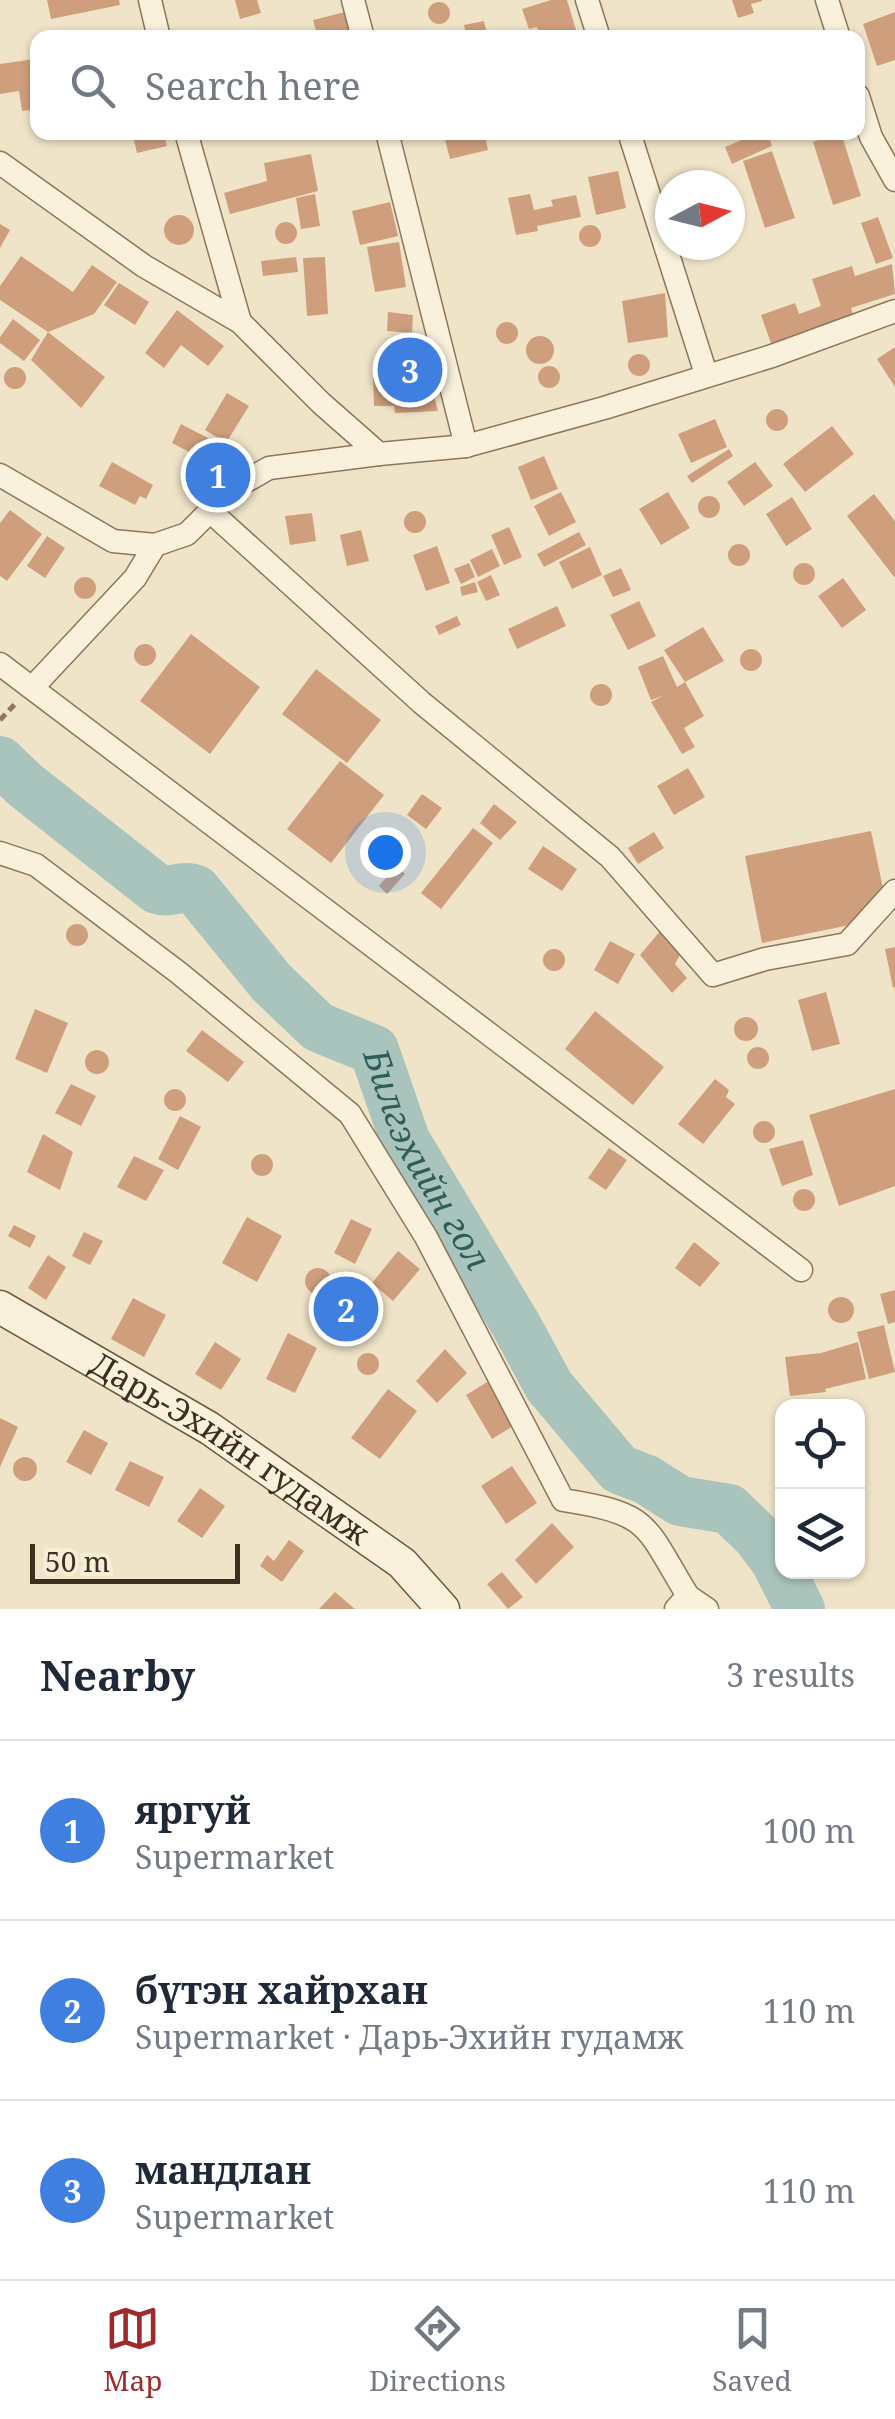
<!DOCTYPE html>
<meta charset="utf-8">
<style>
body{margin:0;font-family:"Noto Serif",serif;background:#f6f6f7;color:#1f2937}
.controls{position:absolute;right:30px;bottom:30px;display:grid;overflow:hidden;border-radius:20px;box-shadow:0 2px 8px #0004}
.controls button{width:90px;height:90px;display:grid;place-items:center;padding:0;border:0;border-bottom:2px solid #e0e1e3;background:#fff;color:#1f2937;font:50px sans-serif}
.compass{position:absolute;left:655px;top:170px;width:90px;height:90px;border-radius:50%;background:#fff;box-shadow:0 2px 8px #0004;rotate:83deg}
.scale{position:absolute;left:30px;bottom:25px;width:210px;box-sizing:border-box;padding-left:10px;border:5px solid #3d2e20;border-top:0;font-size:28px;line-height:35px;white-space:nowrap;color:#3d2e20;-webkit-text-stroke:8px #f7eed8;paint-order:stroke}
.you{position:absolute;left:385px;top:852px;width:35px;height:35px;margin:-25px;border:8px solid #fff;border-radius:50%;background:#1a73e8;box-shadow:0 0 0 15px #1a73e833}
.badge{display:grid;place-items:center;width:65px;height:65px;border-radius:50%;background:#9e2a2b;color:#fff;font-size:32px;font-weight:700}
.pin{position:absolute;translate:-50% -50%;border:5px solid #fff;box-shadow:0 2px 10px #0006}
.list{margin:0;padding:0;list-style:none}
h2{display:flex;justify-content:space-between;align-items:center;height:130px;margin:0;padding:0 40px;font-size:42px}
h2 small{font-size:32px;font-weight:400;color:#747a83}
.list li{display:grid;grid-template-columns:65px 1fr auto;gap:30px;align-items:center;box-sizing:border-box;height:180px;padding:0 40px;border-top:2px solid #e0e1e3}
.list b{display:block;font-size:38px;white-space:nowrap}
.list p{margin:0;font-size:32px;white-space:nowrap;color:#747a83}
.list em{font-size:32px;font-style:normal;color:#747a83}
.icon{flex:none;width:55px;height:55px;fill:none;stroke:currentColor;stroke-width:2;stroke-linecap:round;stroke-linejoin:round}
.map{position:relative;flex:none;width:895px;height:1609px;overflow:hidden}
.search{position:absolute;background:#fff;box-shadow:0 2px 8px #0004;left:30px;right:30px;top:30px;height:110px;display:flex;align-items:center;gap:25px;box-sizing:border-box;padding:0 35px;border-radius:20px;color:#747a83;font-size:38px}
.sheet{height:670px;background:#fff}
nav{display:flex;justify-content:space-around;align-items:center;box-sizing:border-box;height:140px;border-top:2px solid #e0e1e3;background:#fff;font-size:28px;color:#747a83}
nav a{display:grid;justify-items:center;gap:5px}
nav .on{color:#9e2a2b}
.map>svg:first-child{display:block}
.lines{fill:none;stroke-linecap:round;stroke-linejoin:round}
.river{stroke:#a9c4bc;stroke-width:50}
.building{fill:#cf9f7d}
.minor-casing{stroke:#8d765c;stroke-width:25}
.secondary-casing{stroke:#6f573f;stroke-width:35}
.path{stroke:#8d765c;stroke-width:5;stroke-dasharray:8 5;stroke-linecap:butt}
.minor{stroke:#faf1dc;stroke-width:22}
.secondary{stroke:#faf1dc;stroke-width:32}
.labels{text-anchor:middle;stroke-width:8;stroke-linejoin:round;paint-order:stroke}
.street-label{font-size:32px;fill:#3d2e20;stroke:#f7eed8}
.water-label{font-size:35px;font-style:italic;fill:#2f5d5a;stroke:#f7eed8}
</style>
<div class="map">
<svg width="895" height="1609" viewBox="0 0 895 1609">
<rect width="100%" height="100%" fill="#f0e4c8"/>
<g class="lines">
<!-- river -->
<path class="river" id="s1" d="M0 761 25 785 157 889C171 894 182 884 196 890L271 982 318 1027 374 1050 405 1140 516 1325 549 1386 619 1469 647 1480 680 1501 729 1509 757 1536 775 1560 800 1609"/>
</g>
<!-- building -->
<g class="building">
<path d="M47 0H119L120 5 51 19Z"/>
<path d="M235 0H257L261 13 240 19Z"/>
<path d="M551 0H567L576 30 541 38 537 27 529 29 522 9Z"/>
<path d="M732 0H762V1L751 4 754 13 738 18Z"/>
<circle cx="439" cy="13" r="11"/>
<path d="M349 11 356 38H318L313 20Z"/>
<path d="M895 12V60L877 66 863 24Z"/>
<path d="M484 21 488 38H467L464 25Z"/>
<path d="M34 59 38 109 22 111 19 91 0 94V64Z"/>
<path d="M132 132H163L167 146 137 153Z"/>
<path d="M443 132H484L488 150 450 159Z"/>
<path d="M761 132H768L772 146 732 164 725 147Z"/>
<path d="M841 133 861 196 833 205 813 142Z"/>
<path d="M772 151 795 218 765 228 743 161Z"/>
<path d="M311 154 318 191 230 214 224 193 267 181 264 163Z"/>
<path d="M618 171 626 208 596 215 588 177Z"/>
<path d="M730 186 740 210 730 213Z"/>
<path d="M315 194 320 226 301 229 296 198Z"/>
<path d="M530 194 534 210 553 206 551 200 576 195 581 217 537 226 538 231 516 235 508 198Z"/>
<path d="M390 202 398 236 360 245 352 211Z"/>
<circle cx="179" cy="230" r="15"/>
<path d="M878 217 893 258 876 264 861 223Z"/>
<circle cx="286" cy="233" r="11"/>
<path d="M0 224 10 230 0 248Z"/>
<circle cx="590" cy="236" r="11"/>
<path d="M399 242 406 287 375 292 367 247Z"/>
<path d="M21 256 73 292 92 265 117 282 94 314 48 332 0 300V286Z"/>
<path d="M296 257 298 272 263 276 261 261Z"/>
<path d="M325 257 328 314 307 316 303 258Z"/>
<path d="M892 264 895 294 851 308 855 321 774 352 761 315 795 303 799 314 821 306 812 279 852 266 855 276Z"/>
<path d="M119 283 149 302 135 325 104 305Z"/>
<path d="M665 293 668 337 628 343 622 301Z"/>
<path d="M177 310 224 346 208 366 181 345 164 368 145 353Z"/>
<path d="M388 312 413 315 412 333 387 331Z"/>
<path d="M13 319 40 340 24 361 0 343V337Z"/>
<circle cx="507" cy="333" r="11"/>
<path d="M48 332 105 377 81 408 31 360Z"/>
<circle cx="540" cy="350" r="14"/>
<path d="M419 339 438 411 395 413 394 406H374L373 376 394 375 391 342Z"/>
<path d="M895 347V387L877 359Z"/>
<circle cx="639" cy="365" r="11"/>
<circle cx="549" cy="377" r="11"/>
<circle cx="15" cy="378" r="11"/>
<path d="M227 393 249 406 226 443 205 430Z"/>
<circle cx="777" cy="420" r="11"/>
<path d="M715 419 727 447 691 463 678 434Z"/>
<path d="M181 424 208 438 199 457 172 443Z"/>
<path d="M832 426 854 454 805 492 783 464Z"/>
<path d="M729 449 733 456 692 483 687 476Z"/>
<path d="M544 456 558 489 531 500 518 467Z"/>
<path d="M112 462 153 485 146 499 140 496 135 505 99 486Z"/>
<path d="M755 462 773 486 744 506 727 482Z"/>
<path d="M561 492 576 522 549 536 534 506Z"/>
<path d="M668 492 690 528 661 545 639 509Z"/>
<path d="M874 494 895 521V578L847 516Z"/>
<circle cx="709" cy="507" r="11"/>
<path d="M792 497 812 529 786 546 766 514Z"/>
<path d="M10 510 42 534 7 581 0 576V523Z"/>
<circle cx="415" cy="522" r="11"/>
<path d="M312 513 316 541 290 545 285 516Z"/>
<path d="M509 527 522 557 504 565 491 535Z"/>
<path d="M361 530 369 561 347 566 340 535Z"/>
<path d="M579 532 586 545 544 567 537 554Z"/>
<path d="M47 536 65 548 45 578 27 566Z"/>
<circle cx="739" cy="555" r="11"/>
<path d="M437 546 450 583 426 591 413 555Z"/>
<path d="M590 547 602 575 572 589 559 562Z"/>
<path d="M492 549 500 566 478 577 470 560Z"/>
<circle cx="804" cy="574" r="11"/>
<path d="M469 563 475 577 461 584 454 569Z"/>
<path d="M621 568 631 590 613 597 603 576Z"/>
<path d="M491 575 500 595 486 601 477 582Z"/>
<circle cx="85" cy="588" r="11"/>
<path d="M843 578 866 610 842 628 818 596Z"/>
<path d="M475 582 478 592 462 596 460 587Z"/>
<path d="M639 601 656 636 628 650 610 615Z"/>
<path d="M557 606 566 626 517 649 508 629Z"/>
<path d="M457 616 461 625 439 635 435 626Z"/>
<path d="M703 627 724 661 685 682 704 716 684 728 695 747 682 754 651 702 664 695 651 700 638 667 663 656 677 687 685 682 664 650Z"/>
<path d="M191 634 260 687 210 754 140 701Z"/>
<circle cx="145" cy="655" r="11"/>
<circle cx="751" cy="660" r="11"/>
<path d="M316 669 381 720 347 763 282 714Z"/>
<circle cx="601" cy="695" r="11"/>
<path d="M340 761 384 795 331 863 287 829Z"/>
<path d="M688 768 705 797 674 815 657 786Z"/>
<path d="M422 794 442 808 426 829 407 815Z"/>
<path d="M494 804 517 822 500 840 480 823Z"/>
<path d="M473 828 493 843 441 909 421 893Z"/>
<path d="M871 831 889 917 762 943 745 856Z"/>
<path d="M654 832 664 848 638 864 628 848Z"/>
<path d="M543 846 577 869 562 891 528 869Z"/>
<path d="M396 866 405 874 387 894 379 886Z"/>
<circle cx="77" cy="935" r="11"/>
<path d="M661 930 681 953 675 964 687 978 672 993 640 955Z"/>
<path d="M610 941 635 954 618 984 594 970Z"/>
<path d="M895 947V987L893 988 885 949Z"/>
<circle cx="554" cy="960" r="11"/>
<path d="M826 992 840 1044 812 1051 798 1000Z"/>
<path d="M35 1009 68 1023 47 1073 15 1059Z"/>
<path d="M595 1011 664 1067 633 1105 565 1049Z"/>
<circle cx="746" cy="1029" r="12"/>
<path d="M202 1030 244 1062 228 1082 186 1051Z"/>
<circle cx="758" cy="1058" r="11"/>
<circle cx="97" cy="1062" r="12"/>
<path d="M715 1079 729 1090 726 1097 735 1104 703 1144 678 1124Z"/>
<path d="M71 1084 96 1096 81 1126 55 1113Z"/>
<circle cx="175" cy="1100" r="11"/>
<path d="M895 1089V1186L839 1206 809 1115Z"/>
<path d="M180 1116 201 1127 178 1170 158 1159Z"/>
<circle cx="764" cy="1132" r="11"/>
<path d="M43 1134 73 1152 60 1190 27 1172Z"/>
<path d="M803 1140 813 1175 782 1186 769 1149Z"/>
<path d="M609 1148 627 1160 606 1190 588 1178Z"/>
<circle cx="262" cy="1165" r="11"/>
<path d="M134 1156 164 1170 146 1201 117 1187Z"/>
<circle cx="804" cy="1200" r="11"/>
<path d="M247 1217 282 1236 257 1282 222 1263Z"/>
<path d="M351 1219 372 1229 355 1264 334 1253Z"/>
<path d="M14 1225 36 1236 30 1248 8 1236Z"/>
<path d="M84 1232 103 1241 90 1265 72 1256Z"/>
<path d="M694 1242 720 1263 700 1287 675 1268Z"/>
<path d="M398 1251 420 1269 393 1301 372 1283Z"/>
<path d="M48 1255 66 1267 46 1300 28 1288Z"/>
<circle cx="318" cy="1281" r="13"/>
<path d="M895 1290V1322L888 1324 880 1294Z"/>
<circle cx="841" cy="1310" r="13"/>
<path d="M133 1298 166 1315 144 1357 111 1339Z"/>
<path d="M884 1325 895 1372 869 1379 857 1332Z"/>
<path d="M288 1333 317 1348 295 1393 266 1379Z"/>
<path d="M215 1342 241 1359 221 1390 195 1374Z"/>
<path d="M858 1342 866 1379 825 1389 826 1392 790 1396 785 1357 821 1353Z"/>
<path d="M445 1349 467 1373 437 1403 416 1381Z"/>
<circle cx="368" cy="1364" r="11"/>
<path d="M492 1379 518 1423 492 1439 466 1395Z"/>
<path d="M388 1389 417 1411 380 1459 351 1438Z"/>
<path d="M0 1418 18 1427 0 1467Z"/>
<path d="M84 1430 108 1443 91 1475 66 1462Z"/>
<circle cx="25" cy="1469" r="12"/>
<path d="M130 1461 164 1477 149 1507 115 1490Z"/>
<path d="M512 1466 537 1503 506 1524 481 1486Z"/>
<path d="M200 1488 225 1506 202 1538 177 1521Z"/>
<path d="M552 1523 574 1547 536 1584 515 1560Z"/>
<path d="M289 1540 304 1551 282 1582 260 1566 267 1555 274 1561Z"/>
<path d="M502 1572 523 1597 508 1609 487 1584Z"/>
<path d="M335 1592 355 1609H319Z"/>
</g>
<g class="lines">
<!-- minor casing -->
<g class="minor-casing">
<g id="minor">
<path d="M150 0 159 38"/>
<path d="M353 0 363 38"/>
<path d="M587 0 599 38"/>
<path d="M827 0 839 38"/>
<path d="M858 96 871 137 895 180"/>
<path d="M186 132 240 322"/>
<path d="M387 132 466 446"/>
<path d="M629 132 706 374"/>
<path d="M0 163 144 266 240 322 321 403 379 454 466 446 604 408 772 356 895 311"/>
<path d="M0 475 113 541 155 545 187 534 232 489 269 468 379 454"/>
<path d="M211 512 422 703 610 857 713 975 765 959 847 944 895 891"/>
<path d="M0 664 801 1270"/>
<path d="M32 688 135 578 155 545"/>
<path d="M0 853 36 865 179 973 350 1114 426 1237 563 1500C652 1514 644 1524 688 1596"/>
<path d="M676 1609 688 1596 707 1609"/>
</g>
</g>
<!-- secondary casing -->
<g class="secondary-casing">
<g id="secondary">
<path id="s2" d="M0 1307 209 1428 402 1563 443 1609"/>
</g>
</g>
<!-- path -->
<path class="path" d="M0 720 15 704"/>
<!-- minor -->
<use href="#minor" class="minor"/>
<!-- secondary -->
<use href="#secondary" class="secondary"/>
</g>
<g class="labels">
<!-- street labels -->
<g class="street-label">
<text dy="11" stroke="none"><textPath href="#s2" startOffset="270">Дарь-Эхийн гудамж</textPath></text>
</g>
<!-- water labels -->
<g class="water-label">
<text dy="12" stroke="none"><textPath href="#s1" startOffset="608">Билгэхийн гол</textPath></text>
</g>
</g>
</svg>
<div class="controls">
<button><svg class="icon" aria-label="locate" viewBox="0 0 24 24"><circle cx="12" cy="12" r="6"/><path d="M12 2v4M12 18v4M2 12h4M18 12h4"/></svg></button>
<button><svg class="icon" aria-label="layers" viewBox="0 0 24 24"><path d="M12 4l9 5-9 5-9-5zM3 14l9 5 9-5"/></svg></button>
</div>
<svg class="compass" viewBox="-18 -18 36 36"><path d="M0-13l5 13h-10z" fill="#e53935"/><path d="M0 13l5-13h-10z" fill="#747a83"/></svg>
<div class="scale">50 m</div>
<div class="you"></div>
<div class="pin badge" style="left:218px;top:475px;background:#3f7fe0">1</div>
<div class="pin badge" style="left:346px;top:1309px;background:#3f7fe0">2</div>
<div class="pin badge" style="left:410px;top:370px;background:#3f7fe0">3</div>
<div class="search"><svg class="icon" aria-label="search" viewBox="0 0 24 24"><circle cx="10" cy="10" r="6"/><path d="M15 15l6 6"/></svg>Search here</div>
</div>
<section class="sheet">
<h2>Nearby<small>3 results</small></h2>
<ul class="list">
<li><span class="badge" style="background:#3f7fe0">1</span><div><b>яргуй</b><p>Supermarket</p></div><em>100 m</em></li>
<li><span class="badge" style="background:#3f7fe0">2</span><div><b>бүтэн хайрхан</b><p>Supermarket · Дарь-Эхийн гудамж</p></div><em>110 m</em></li>
<li><span class="badge" style="background:#3f7fe0">3</span><div><b>мандлан</b><p>Supermarket</p></div><em>110 m</em></li>
</ul>
</section>
<nav>
<a class="on"><svg class="icon" aria-label="map" viewBox="0 0 24 24"><path d="M3 6l6-2 6 2 6-2v14l-6 2-6-2-6 2zM9 4v14M15 6v14"/></svg>Map</a>
<a><svg class="icon" aria-label="directions" viewBox="0 0 24 24"><path d="M12 3l9 9-9 9-9-9zM9 14v-3h6M13 9l2 2-2 2"/></svg>Directions</a>
<a><svg class="icon" aria-label="saved" viewBox="0 0 24 24"><path d="M7 4h10v16l-5-4-5 4z"/></svg>Saved</a>
</nav>
